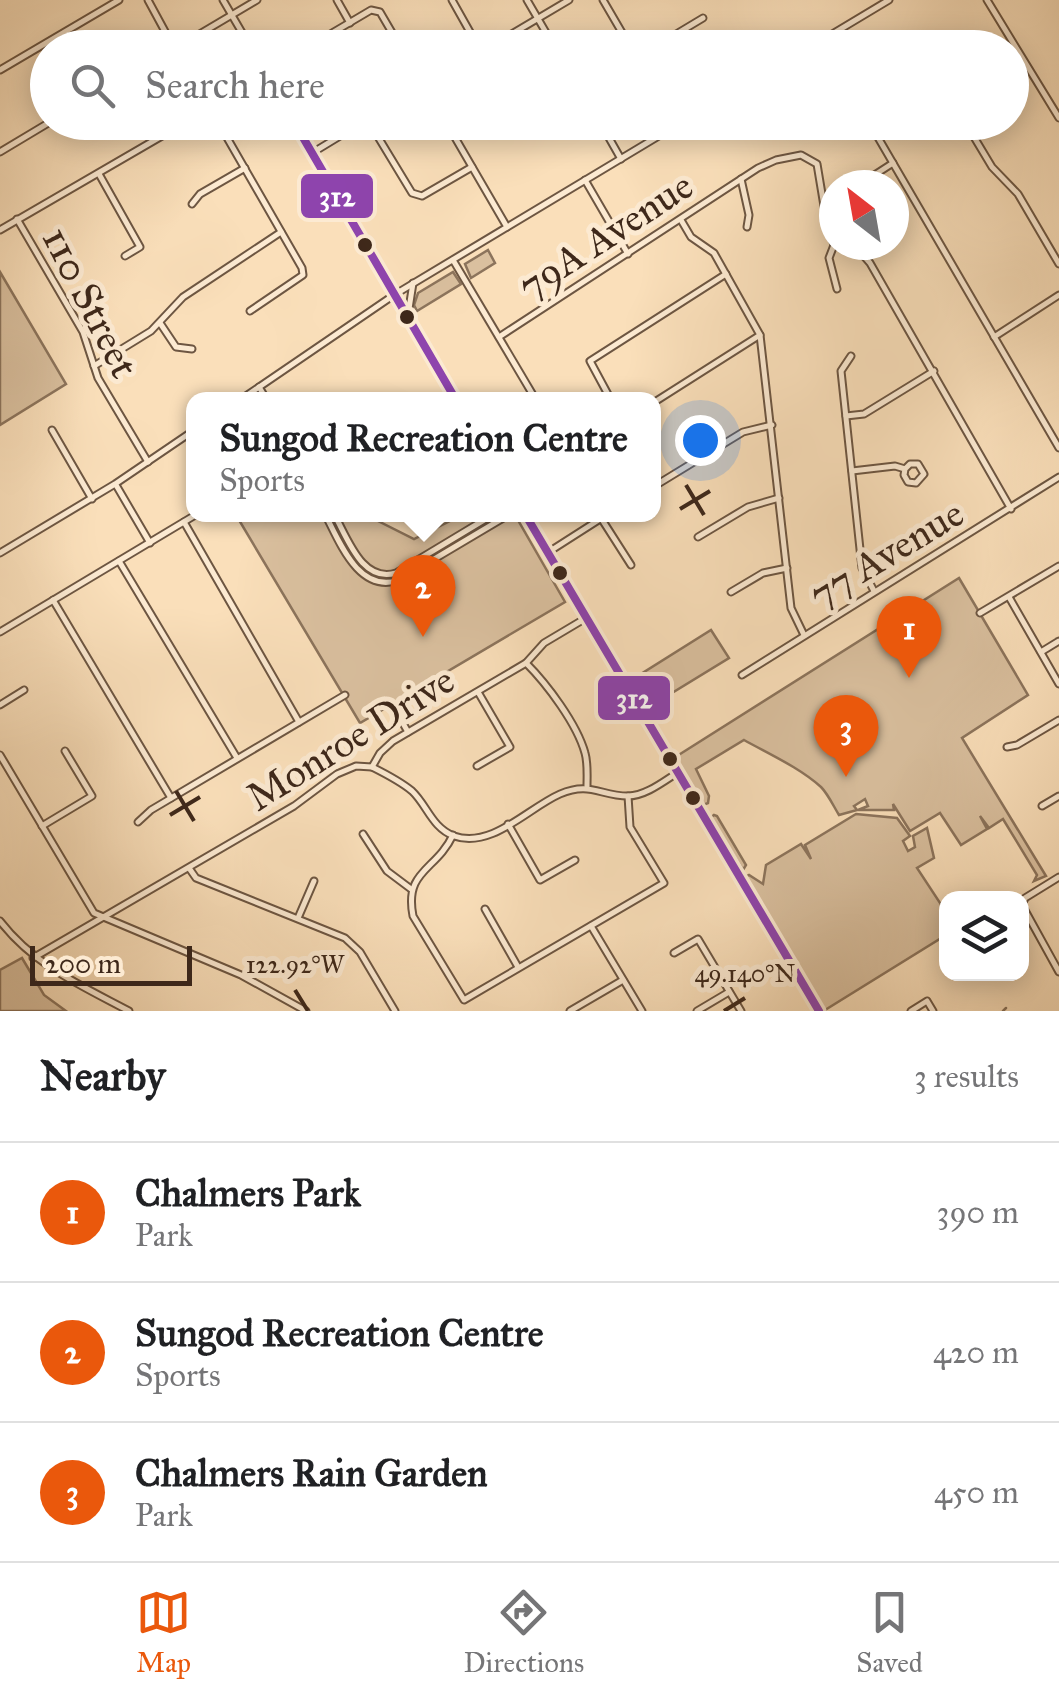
<!DOCTYPE html>
<meta charset="utf-8">
<style>
body{margin:0;font-family:"IM FELL Great Primer",serif;background:#f6f6f6;color:#202124}
.controls{position:absolute;right:30px;bottom:30px;display:grid;overflow:hidden;border-radius:20px;box-shadow:0 5px 25px #0003}
.controls button{width:90px;height:90px;display:grid;place-items:center;padding:0;border:0;border-bottom:2px solid #e0e0e0;background:#fff;color:#202124;font:50px sans-serif}
.compass{position:absolute;left:819px;top:170px;width:90px;height:90px;border-radius:50%;background:#fff;box-shadow:0 5px 25px #0003;rotate:329deg}
.scale{position:absolute;left:30px;bottom:25px;width:162px;box-sizing:border-box;padding-left:10px;border:5px solid #3e281a;border-top:0;font-size:28px;line-height:35px;white-space:nowrap;color:#3e281a;-webkit-text-stroke:8px #fcead2;paint-order:stroke}
.you{position:absolute;left:700px;top:440px;width:35px;height:35px;margin:-25px;border:8px solid #fff;border-radius:50%;background:#1a73e8;box-shadow:0 0 0 15px #1a73e833}
.badge{display:grid;place-items:center;width:65px;height:65px;border-radius:50%;background:#ea580c;color:#fff;font-size:32px;font-weight:700}
.pin{position:absolute;translate:-50% -82px;filter:drop-shadow(0 2px 5px #0008)}
.pin::after{content:'';position:absolute;top:52px;width:35px;height:30px;background:inherit;clip-path:polygon(0 0,100% 0,50% 100%)}
.popup{position:absolute;left:186px;top:392px;width:475px;height:130px;box-sizing:border-box;display:grid;place-content:center;border-radius:20px;background:#fff;filter:drop-shadow(0 2px 8px #0005);font-size:32px;white-space:nowrap;color:#757577}
.popup b{font-size:38px;color:#202124}
.popup::after{content:'';position:absolute;left:50%;top:100%;margin-left:-20px;border:20px solid transparent;border-top-color:#fff}
.list{margin:0;padding:0;list-style:none}
h2{display:flex;justify-content:space-between;align-items:center;height:130px;margin:0;padding:0 40px;font-size:42px}
h2 small{font-size:32px;font-weight:400;color:#757577}
.list li{display:grid;grid-template-columns:65px 1fr auto;gap:30px;align-items:center;box-sizing:border-box;height:140px;padding:0 40px;border-top:2px solid #e0e0e0}
.list b{display:block;font-size:38px;white-space:nowrap}
.list p{margin:0;font-size:32px;white-space:nowrap;color:#757577}
.list em{font-size:32px;font-style:normal;color:#757577}
.icon{flex:none;width:55px;height:55px;fill:none;stroke:currentColor;stroke-width:2;stroke-linecap:round;stroke-linejoin:round}
.map{position:relative;flex:none;width:1059px;height:1011px;overflow:hidden}
.search{position:absolute;background:#fff;box-shadow:0 5px 25px #0003;left:30px;right:30px;top:30px;height:110px;display:flex;align-items:center;gap:25px;box-sizing:border-box;padding:0 35px;border-radius:55px;color:#757577;font-size:38px}
.sheet{height:550px;background:#fff}
nav{display:flex;justify-content:space-around;align-items:center;box-sizing:border-box;height:140px;border-top:2px solid #e0e0e0;background:#fff;font-size:28px;color:#757577}
nav a{display:grid;justify-items:center;gap:5px}
nav .on{color:#ea580c}
.map>svg:first-child{display:block}
.green{fill:#dac09f;stroke:#8c745c;stroke-width:2.5}
.lines{fill:none;stroke-linecap:round;stroke-linejoin:round}
.stream{stroke:#88715a;stroke-width:2.5}
.minor-casing{stroke:#6d5642;stroke-width:9}
.minor{stroke:#fcead2;stroke-width:5}
.bus-1-casing{stroke:#fcead2;stroke-width:15}
.bus-1{stroke:#8e44ad;stroke-width:8}
.ticks{fill:none;stroke:#3e281a;stroke-width:4}
.bus-dot{fill:#3e281a;stroke:#fcead2;stroke-width:4}
.labels{text-anchor:middle;stroke-width:10;stroke-linejoin:round;paint-order:stroke}
.street-label{font-size:40px;fill:#3e281a;stroke:#fcead2}
.ticks-label{font-size:25px;text-anchor:middle;fill:#3e281a;stroke:#fcead2;stroke-width:10;stroke-linejoin:round;paint-order:stroke}
.line-badge{stroke:#fcead2;stroke-width:4}
.badge-label{font-size:28px;text-anchor:middle;font-weight:bold;fill:#fff}
</style>
<div class="map">
<svg width="1059" height="1011" viewBox="0 0 1059 1011">
<rect width="100%" height="100%" fill="#fadfba"/>
<filter id="stains"><feTurbulence type="fractalNoise" baseFrequency=".002" numOctaves="4"/><feColorMatrix values="0 0 0 0 .2 0 0 0 0 .09 0 0 0 0 .02 0 0 0 .5 -.17"/></filter>
<radialGradient id="worn" r=".72"><stop offset=".6" stop-color="#630" stop-opacity="0"/><stop offset="1" stop-color="#630" stop-opacity=".3"/></radialGradient>
<!-- green -->
<g class="green">
<path d="M488 250 495 263 471 278 465 264Z"/>
<path d="M0 272 66 384 0 425Z"/>
<path d="M453 272 461 284 417 311 414 305 418 293Z"/>
<path d="M236 515H366L414 539 462 515H515L565 602 360 723Z"/>
<path d="M959 578 1028 695 962 738 1046 876 1034 881 1037 875 1003 819 989 828 980 816 987 829 961 845 940 813 910 831 893 804 894 810H858L868 806 865 799 854 806 857 810 839 815C834 807 828 794 821 787 800 768 771 755 744 740L696 769 709 796 708 803 703 805 676 760 677 756Z"/>
<path d="M711 630 729 658 649 707 633 679Z"/>
<path d="M856 814 897 818 910 836 903 841 908 851 915 847 913 836 927 828 934 858 917 868 946 912V935L825 1010 745 877 749 875 763 884 766 865 801 844 811 859 805 845Z"/>
<path d="M714 815 717 816 746 865 743 870 710 818Z"/>
<path d="M22 958 44 995 66 1011H0V970Z"/>
</g>
<g class="lines">
<!-- stream -->
<path class="stream" d="M1003 1011 1006 1008"/>
<!-- minor casing -->
<g class="minor-casing">
<g id="minor">
<path d="M148 0 174 48"/>
<path d="M223 0 251 48"/>
<path d="M337 0 350 23"/>
<path d="M452 0 479 48"/>
<path d="M527 0 555 48"/>
<path d="M603 0 631 48"/>
<path d="M987 0 1059 118"/>
<path d="M176 48 257 0"/>
<path d="M326 48 327 36 371 10 380 12 401 48"/>
<path d="M488 48 569 0"/>
<path d="M653 48 703 18"/>
<path d="M809 48 889 0"/>
<path d="M0 70 119 0"/>
<path d="M218 122 302 268 303 275 250 311"/>
<path d="M294 122 456 400"/>
<path d="M369 122 412 193 422 196 472 167"/>
<path d="M446 122 507 227"/>
<path d="M523 122 528 130 540 122"/>
<path d="M600 122 621 159"/>
<path d="M869 122 1059 448"/>
<path d="M965 122 992 167 1018 194 1059 264"/>
<path d="M840 129 850 122"/>
<path d="M0 152 50 122"/>
<path d="M312 153 363 122"/>
<path d="M99 174 140 247 125 256"/>
<path d="M741 179 749 215 747 227"/>
<path d="M585 180 628 254"/>
<path d="M859 185 893 163"/>
<path d="M824 198 834 196"/>
<path d="M192 204 200 194 245 168"/>
<path d="M17 219 83 332 98 378 148 462"/>
<path d="M681 220 691 237 714 253 760 335 791 608 804 635"/>
<path d="M0 230 186 122"/>
<path d="M834 245 829 258 837 289"/>
<path d="M835 245 863 255 870 263 1011 509"/>
<path d="M453 260 536 400"/>
<path d="M408 315 413 283"/>
<path d="M160 323 176 347 192 349"/>
<path d="M499 337 758 168 776 160 801 155 817 164 828 230 834 244"/>
<path d="M994 337 1059 295"/>
<path d="M851 356 841 371 862 568 874 591"/>
<path d="M94 366 151 331 183 297 281 232"/>
<path d="M259 387 267 400"/>
<path d="M240 400 394 295 682 122"/>
<path d="M611 400 590 361 726 274"/>
<path d="M653 403 760 335"/>
<path d="M846 416 864 414 934 371"/>
<path d="M52 430 92 499"/>
<path d="M852 471 895 466 905 469 910 464H918L924 474 916 483 908 482 904 475 905 469"/>
<path d="M116 485 150 543"/>
<path d="M653 487 743 432 772 425"/>
<path d="M325 514C340 543 359 594 399 580L510 514"/>
<path d="M334 514C348 539 362 583 396 573L494 514"/>
<path d="M525 514 819 1011"/>
<path d="M601 518 631 565"/>
<path d="M184 522 299 722"/>
<path d="M698 537 748 507 779 498"/>
<path d="M0 553 115 484 193 431"/>
<path d="M547 553 608 514"/>
<path d="M119 561 237 758"/>
<path d="M731 592 763 573 787 568"/>
<path d="M1009 597 1059 684"/>
<path d="M53 600 171 798"/>
<path d="M980 613 1059 566"/>
<path d="M0 632 197 514"/>
<path d="M1041 652 1059 641"/>
<path d="M526 663C547 684 577 724 585 753 588 763 587 776 587 786"/>
<path d="M742 675 1059 477"/>
<path d="M0 705 24 690"/>
<path d="M393 706 408 732"/>
<path d="M1007 747 1017 745 1059 720"/>
<path d="M0 755 94 913 241 975 306 1011"/>
<path d="M477 766 510 747 478 692"/>
<path d="M372 767C386 774 400 781 412 791 427 805 432 828 454 836 492 849 528 808 560 794 590 781 600 796 628 796 645 796 663 782 677 773"/>
<path d="M1042 806 1059 796"/>
<path d="M138 822 151 810 345 695"/>
<path d="M508 824 540 880 575 860"/>
<path d="M42 826 92 796 65 751"/>
<path d="M363 834 387 871 411 889"/>
<path d="M453 835C436 871 404 870 413 916L464 1000 664 883 630 827 628 796"/>
<path d="M189 868 196 878 345 938 360 952 395 1011"/>
<path d="M1059 877 1025 898 1022 905 1059 972"/>
<path d="M485 909 518 967"/>
<path d="M298 918 314 881"/>
<path d="M0 921C34 965 80 985 129 1011"/>
<path d="M591 926 642 1011"/>
<path d="M674 953 698 939 741 1011"/>
<path d="M33 958 294 806 337 774 356 766 372 767 380 753 393 741 526 663 544 643 586 618"/>
<path d="M570 1011 623 980"/>
<path d="M697 1011 729 992"/>
<path d="M911 1011 927 1001 933 1011"/>
</g>
</g>
<!-- minor -->
<use href="#minor" class="minor"/>
<!-- bus-1 casing -->
<g class="bus-1-casing">
<g id="bus-1">
<path d="M294 122 456 400"/>
<path d="M525 514 819 1011"/>
</g>
</g>
<!-- bus-1 -->
<use href="#bus-1" class="bus-1"/>
</g>
<!-- ticks -->
<path class="ticks" d="M686 485 704 515M680 509 710 491M176 791 194 821M170 815 200 797M295 990 308 1011M724 1011 745 998"/>
<!-- markers -->
<g class="bus-dot">
<circle cx="365" cy="245" r="9"/>
<circle cx="407" cy="317" r="9"/>
<circle cx="560" cy="573" r="9"/>
<circle cx="670" cy="759" r="9"/>
<circle cx="693" cy="798" r="9"/>
</g>
<g class="labels">
<!-- street labels -->
<g class="street-label">
<text transform="translate(605 235) rotate(-33)" y="14">79A Avenue</text>
<text transform="translate(91 302) rotate(63)" y="14">110 Street</text>
<text transform="translate(886 553) rotate(-31)" y="14">77 Avenue</text>
<text transform="translate(350 738) rotate(-32)" y="14">Monroe Drive</text>
</g>
</g>
<g class="ticks-label">
<text x="295" y="973">122.92°W</text>
<text x="745" y="982">49.140°N</text>
</g>
<g class="line-badge">
<rect x="299" y="172" width="76" height="48" rx="10" fill="#8e44ad"/>
<rect x="596" y="674" width="76" height="48" rx="10" fill="#8e44ad"/>
</g>
<g class="badge-label">
<text x="337" y="206">312</text>
<text x="634" y="708">312</text>
</g>
<rect width="100%" height="100%" filter="url(#stains)"/>
<rect width="100%" height="100%" fill="url(#worn)"/>
</svg>
<div class="controls">
<button><svg class="icon" aria-label="layers" viewBox="0 0 24 24"><path d="M12 4l9 5-9 5-9-5zM3 14l9 5 9-5"/></svg></button>
</div>
<svg class="compass" viewBox="-18 -18 36 36"><path d="M0-13l5 13h-10z" fill="#e53935"/><path d="M0 13l5-13h-10z" fill="#757577"/></svg>
<div class="scale">200 m</div>
<div class="you"></div>
<div class="pin badge" style="left:909px;top:678px">1</div>
<div class="pin badge" style="left:423px;top:637px">2</div>
<div class="popup"><b>Sungod Recreation Centre</b>Sports</div>
<div class="pin badge" style="left:846px;top:777px">3</div>
<div class="search"><svg class="icon" aria-label="search" viewBox="0 0 24 24"><circle cx="10" cy="10" r="6"/><path d="M15 15l6 6"/></svg>Search here</div>
</div>
<section class="sheet">
<h2>Nearby<small>3 results</small></h2>
<ul class="list">
<li><span class="badge">1</span><div><b>Chalmers Park</b><p>Park</p></div><em>390 m</em></li>
<li><span class="badge">2</span><div><b>Sungod Recreation Centre</b><p>Sports</p></div><em>420 m</em></li>
<li><span class="badge">3</span><div><b>Chalmers Rain Garden</b><p>Park</p></div><em>450 m</em></li>
</ul>
</section>
<nav>
<a class="on"><svg class="icon" aria-label="map" viewBox="0 0 24 24"><path d="M3 6l6-2 6 2 6-2v14l-6 2-6-2-6 2zM9 4v14M15 6v14"/></svg>Map</a>
<a><svg class="icon" aria-label="directions" viewBox="0 0 24 24"><path d="M12 3l9 9-9 9-9-9zM9 14v-3h6M13 9l2 2-2 2"/></svg>Directions</a>
<a><svg class="icon" aria-label="saved" viewBox="0 0 24 24"><path d="M7 4h10v16l-5-4-5 4z"/></svg>Saved</a>
</nav>
